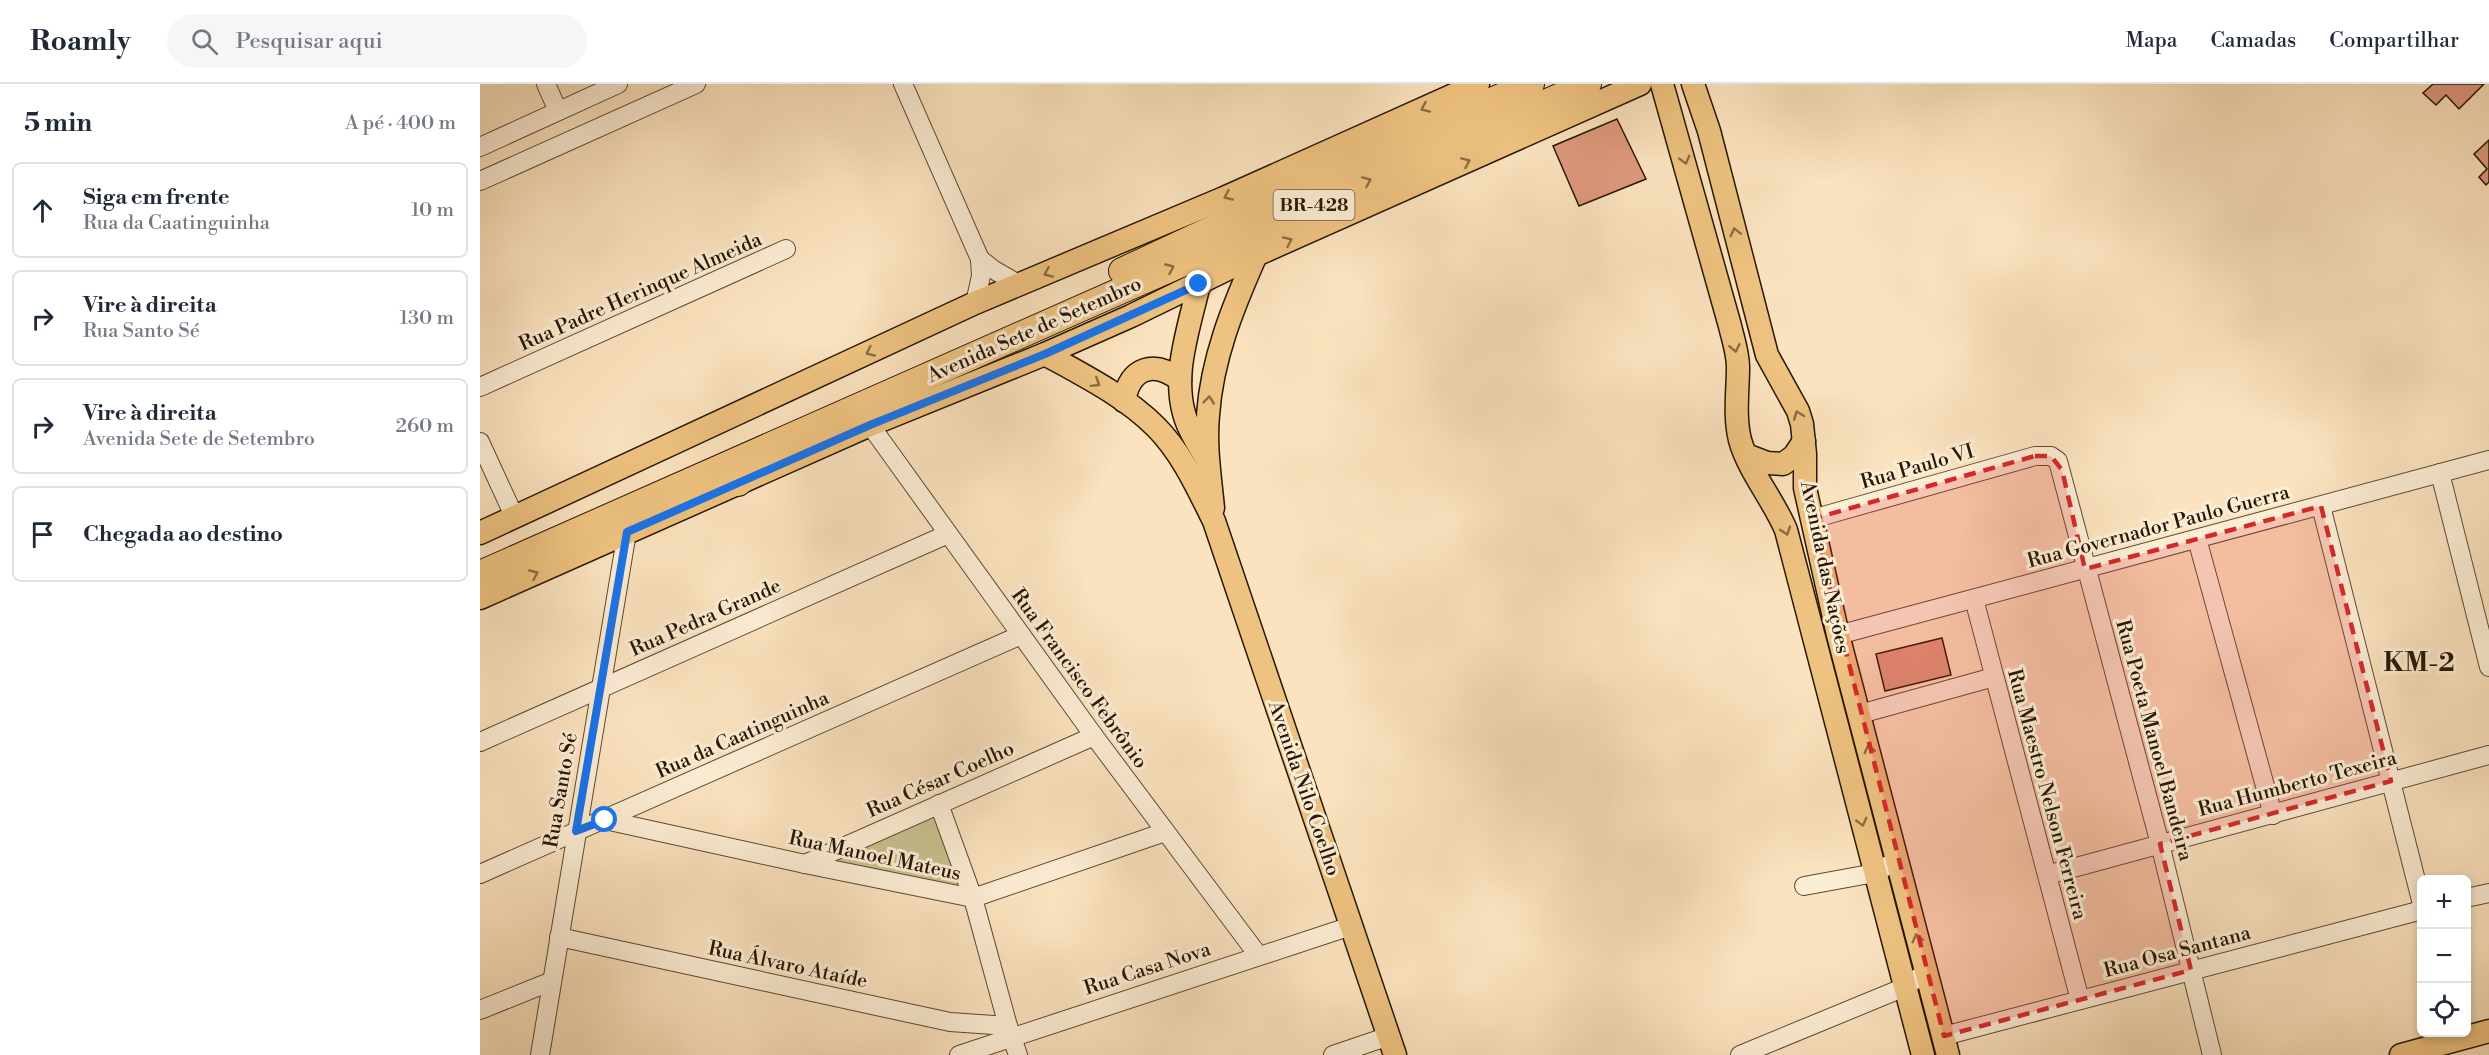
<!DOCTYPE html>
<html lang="pt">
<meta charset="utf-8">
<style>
body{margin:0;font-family:"Libre Bodoni",serif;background:#f6f6f7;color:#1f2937}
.controls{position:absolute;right:18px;bottom:18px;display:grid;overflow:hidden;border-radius:9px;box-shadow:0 3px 9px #0003}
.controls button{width:54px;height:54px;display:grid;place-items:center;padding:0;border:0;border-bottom:2px solid #e0e1e3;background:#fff;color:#1f2937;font:30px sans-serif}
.stop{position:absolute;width:18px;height:18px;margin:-14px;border:4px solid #1a73e8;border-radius:50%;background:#fff}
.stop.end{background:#1a73e8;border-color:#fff;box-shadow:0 2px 6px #0008}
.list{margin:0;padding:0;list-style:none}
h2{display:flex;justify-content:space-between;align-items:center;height:78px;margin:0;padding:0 24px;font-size:26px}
h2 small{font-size:20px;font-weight:400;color:#747a83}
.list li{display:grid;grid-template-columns:39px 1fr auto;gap:18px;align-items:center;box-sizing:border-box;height:96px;margin:0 12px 12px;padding:0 12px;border:2px solid #e0e1e3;border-radius:9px}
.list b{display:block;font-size:22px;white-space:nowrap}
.list p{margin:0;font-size:20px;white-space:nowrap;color:#747a83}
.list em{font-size:20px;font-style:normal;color:#747a83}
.icon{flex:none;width:33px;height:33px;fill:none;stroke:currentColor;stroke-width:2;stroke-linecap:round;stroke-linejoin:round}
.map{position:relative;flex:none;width:2009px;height:971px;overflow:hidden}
header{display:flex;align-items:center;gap:36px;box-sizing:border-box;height:84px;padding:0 30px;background:#fff;border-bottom:2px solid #e0e1e3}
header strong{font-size:28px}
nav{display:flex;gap:33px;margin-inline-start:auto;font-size:21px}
.search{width:420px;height:54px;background:#f6f6f7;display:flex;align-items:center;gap:15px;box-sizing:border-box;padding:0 21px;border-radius:33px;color:#747a83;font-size:22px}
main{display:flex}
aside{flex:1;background:#fff}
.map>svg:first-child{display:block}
.green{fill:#c5c18d;stroke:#766c48;stroke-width:1.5}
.building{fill:#df997e;stroke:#281704;stroke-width:1.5}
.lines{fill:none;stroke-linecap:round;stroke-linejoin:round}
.minor-casing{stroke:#5d4a33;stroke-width:20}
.major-casing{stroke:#281704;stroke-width:25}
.highway-casing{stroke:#281704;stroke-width:28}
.minor{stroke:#fcedd5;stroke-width:18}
.major{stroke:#eec280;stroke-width:22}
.highway{stroke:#eec280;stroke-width:26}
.oneway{stroke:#8b6c42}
.route{stroke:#1a73e8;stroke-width:8}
.marked{fill:#d62828;fill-opacity:0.2;stroke:#d62828;stroke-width:4.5;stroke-dasharray:12 8;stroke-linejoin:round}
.labels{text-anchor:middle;stroke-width:6;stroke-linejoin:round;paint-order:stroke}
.shield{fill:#fcedd5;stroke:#685743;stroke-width:1.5}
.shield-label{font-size:18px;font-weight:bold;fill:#281704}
.street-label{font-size:20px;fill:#281704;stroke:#fcedd5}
.district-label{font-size:26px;font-weight:bold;fill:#281704;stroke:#fcedd5}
</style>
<header>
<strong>Roamly</strong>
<div class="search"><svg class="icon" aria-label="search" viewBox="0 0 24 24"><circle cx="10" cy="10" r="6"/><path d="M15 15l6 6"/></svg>Pesquisar aqui</div>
<nav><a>Mapa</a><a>Camadas</a><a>Compartilhar</a></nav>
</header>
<main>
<aside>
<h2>5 min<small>A pé · 400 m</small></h2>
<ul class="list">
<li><svg class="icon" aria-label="ahead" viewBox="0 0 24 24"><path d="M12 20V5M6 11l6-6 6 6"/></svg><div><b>Siga em frente</b><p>Rua da Caatinguinha</p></div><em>10 m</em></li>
<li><svg class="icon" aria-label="right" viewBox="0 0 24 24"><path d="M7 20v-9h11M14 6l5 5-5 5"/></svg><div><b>Vire à direita</b><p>Rua Santo Sé</p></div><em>130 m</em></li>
<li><svg class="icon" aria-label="right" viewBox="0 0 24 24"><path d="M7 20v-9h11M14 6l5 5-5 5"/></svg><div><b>Vire à direita</b><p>Avenida Sete de Setembro</p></div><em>260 m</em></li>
<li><svg class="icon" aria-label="arrive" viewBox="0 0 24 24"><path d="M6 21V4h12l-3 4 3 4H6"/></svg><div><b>Chegada ao destino</b></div></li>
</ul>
</aside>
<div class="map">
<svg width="2009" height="971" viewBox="0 0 2009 971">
<rect width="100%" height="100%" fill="#fbe3bf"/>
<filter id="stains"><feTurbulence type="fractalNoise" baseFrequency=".00333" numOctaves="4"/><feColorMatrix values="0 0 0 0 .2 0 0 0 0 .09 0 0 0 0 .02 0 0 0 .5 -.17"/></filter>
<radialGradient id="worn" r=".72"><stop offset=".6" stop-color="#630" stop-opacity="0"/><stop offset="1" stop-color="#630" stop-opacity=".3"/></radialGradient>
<!-- green -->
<path class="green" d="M455 731 488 810 337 780Z"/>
<!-- building -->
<g class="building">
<path d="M1953 0H2004L1979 25 1966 11 1956 21 1943 9Z"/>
<path d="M1137 35 1166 95 1099 122 1073 62Z"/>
<path d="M2009 56V98L2006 101 1999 93 2007 85 1994 70Z"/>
<path d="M1462 554 1471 591 1405 607 1396 570Z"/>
</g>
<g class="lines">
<!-- minor casing -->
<g class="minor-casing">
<g id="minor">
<path d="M66 0 78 27"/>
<path d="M423 0 500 175 501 192 495 219"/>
<path d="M0 63 138 0"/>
<path d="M0 97 216 0"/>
<path d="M500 175 514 186 540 201"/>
<path d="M0 303 306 165"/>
<path d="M390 341 614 652 778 871"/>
<path d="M0 358 35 434"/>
<path d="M1960 389 2009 583"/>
<path d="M1841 422 1942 820"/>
<path d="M1332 435 1555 372H1571L1578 377 1680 760 1732 971"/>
<path d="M1717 455 1793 731"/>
<path d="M1494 515 1600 916"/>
<path d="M1358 551 2009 376"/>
<path d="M1380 630 1514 593"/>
<path d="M0 658 468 450"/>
<path d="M459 720 493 814 528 942 538 971"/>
<path d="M125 736 325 780 493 814 685 748"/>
<path d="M325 780 614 652"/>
<path d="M0 790 541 551"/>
<path d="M1567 791 2009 671"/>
<path d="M1324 802 1395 789 1417 776"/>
<path d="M1986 814 2009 809"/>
<path d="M79 853 470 938 528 942"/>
<path d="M0 926 72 897"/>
<path d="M1464 952 1942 826"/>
<path d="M60 971 147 448"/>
<path d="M479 971 871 842"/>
<path d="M853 971 909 952"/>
<path d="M1260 971 1425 903 1446 888"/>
</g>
</g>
<!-- major casing -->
<g class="major-casing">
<g id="major">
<path d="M1182 0 1250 242C1253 255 1258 269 1258 283 1258 307 1254 332 1260 356 1269 388 1293 415 1306 446L1443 971"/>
<path d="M1213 0 1229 47 1287 271 1318 327 1322 340 1325 370V404L1358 551 1468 971"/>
<path d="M719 200C709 245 689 296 708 341 713 353 720 363 726 374"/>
<path d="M565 270C603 291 645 312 676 343 702 369 718 405 734 437L915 971"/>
<path d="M644 317C650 283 674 276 700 296"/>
<path d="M1266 371 1287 379 1303 380 1314 372 1324 357"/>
<path d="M733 424C730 393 725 362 728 331 732 274 753 223 776 171"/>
<path d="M0 449 495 219 744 114 998 0"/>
<path d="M0 514 390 341 565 270 651 232 776 171 1160 0"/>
<path d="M1921 971 2009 947"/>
</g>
</g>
<!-- highway casing -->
<g class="highway-casing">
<g id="highway">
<path d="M642 187 953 42 1051 0"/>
<path d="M719 200 730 166"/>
<path d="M258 399 290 372"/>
<path d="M0 490 1108 0"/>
</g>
</g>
<!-- minor -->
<use href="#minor" class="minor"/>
<!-- major -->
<use href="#major" class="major"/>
<!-- highway -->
<use href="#highway" class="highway"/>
</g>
<!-- one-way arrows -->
<defs><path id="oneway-chevron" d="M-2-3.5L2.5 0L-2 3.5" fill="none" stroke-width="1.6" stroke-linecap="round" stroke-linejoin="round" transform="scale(1.5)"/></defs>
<g class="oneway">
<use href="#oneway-chevron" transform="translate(945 24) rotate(156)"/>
<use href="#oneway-chevron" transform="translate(1205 76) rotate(75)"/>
<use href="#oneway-chevron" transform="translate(986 78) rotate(-24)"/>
<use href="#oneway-chevron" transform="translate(887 97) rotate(-24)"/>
<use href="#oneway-chevron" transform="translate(748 112) rotate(156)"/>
<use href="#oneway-chevron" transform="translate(1255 148) rotate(-104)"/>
<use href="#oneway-chevron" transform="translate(808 157) rotate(-24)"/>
<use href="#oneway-chevron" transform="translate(690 184) rotate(-24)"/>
<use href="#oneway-chevron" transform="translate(568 189) rotate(157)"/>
<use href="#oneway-chevron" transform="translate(1255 264) rotate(78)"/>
<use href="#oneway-chevron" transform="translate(390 268) rotate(155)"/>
<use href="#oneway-chevron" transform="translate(616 299) rotate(32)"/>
<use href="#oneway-chevron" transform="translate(729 316) rotate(-84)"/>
<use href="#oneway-chevron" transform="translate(1318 331) rotate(-110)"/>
<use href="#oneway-chevron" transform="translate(1306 447) rotate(72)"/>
<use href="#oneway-chevron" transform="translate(54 490) rotate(-24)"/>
<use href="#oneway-chevron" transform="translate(1389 665) rotate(-104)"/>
<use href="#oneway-chevron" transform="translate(1382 738) rotate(75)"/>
<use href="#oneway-chevron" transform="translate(1437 854) rotate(-104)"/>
</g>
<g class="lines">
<!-- route -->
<path class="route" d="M125 736 96 747 147 448 390 341 565 270 719 200"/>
</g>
<!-- marked area -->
<path class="marked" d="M1555 372H1571L1582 386 1605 485 1841 422 1911 697 1680 760 1711 886 1464 952 1332 435Z"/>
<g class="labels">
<!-- shield labels -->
<rect class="shield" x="793.5" y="106" width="81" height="30" rx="4.5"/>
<g class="shield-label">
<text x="834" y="127">BR-428</text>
</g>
<!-- street labels -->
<g class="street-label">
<text transform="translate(160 207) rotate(-24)" y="7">Rua Padre Herinque Almeida</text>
<text transform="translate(554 245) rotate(-24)" y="7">Avenida Sete de Setembro</text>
<text transform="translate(1437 382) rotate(-16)" y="7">Rua Paulo VI</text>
<text transform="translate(1678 442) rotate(-15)" y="7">Rua Governador Paulo Guerra</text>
<text transform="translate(1346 483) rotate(78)" y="7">Avenida das Nações</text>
<text transform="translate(225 533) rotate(-24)" y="7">Rua Pedra Grande</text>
<text transform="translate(600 594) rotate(54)" y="7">Rua Francisco Febrônio</text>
<text transform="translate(262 650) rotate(-24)" y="7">Rua da Caatinguinha</text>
<text transform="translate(1675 656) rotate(75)" y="7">Rua Poeta Manoel Bandeira</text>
<text transform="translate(460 695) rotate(-24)" y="7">Rua César Coelho</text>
<text transform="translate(1817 699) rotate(-15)" y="7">Rua Humberto Texeira</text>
<text transform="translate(825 704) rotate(71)" y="7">Avenida Nilo Coelho</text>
<text transform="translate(80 706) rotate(-80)" y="7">Rua Santo Sé</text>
<text transform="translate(1568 710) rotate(75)" y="7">Rua Maestro Nelson Ferreira</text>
<text transform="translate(395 771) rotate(12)" y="7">Rua Manoel Mateus</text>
<text transform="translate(1697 867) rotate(-15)" y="7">Rua Osa Santana</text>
<text transform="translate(308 880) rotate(12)" y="7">Rua Álvaro Ataíde</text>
<text transform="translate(667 884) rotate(-18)" y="7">Rua Casa Nova</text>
</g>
<!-- district labels -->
<g class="district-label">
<text x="1939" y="587">KM-2</text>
</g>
</g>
<rect width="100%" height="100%" filter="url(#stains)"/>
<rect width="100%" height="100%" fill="url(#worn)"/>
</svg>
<div class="controls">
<button>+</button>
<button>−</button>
<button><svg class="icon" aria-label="locate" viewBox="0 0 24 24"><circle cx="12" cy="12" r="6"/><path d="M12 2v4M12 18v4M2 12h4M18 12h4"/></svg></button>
</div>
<div class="stop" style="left:125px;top:736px"></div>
<div class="stop end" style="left:719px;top:200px"></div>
</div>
</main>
